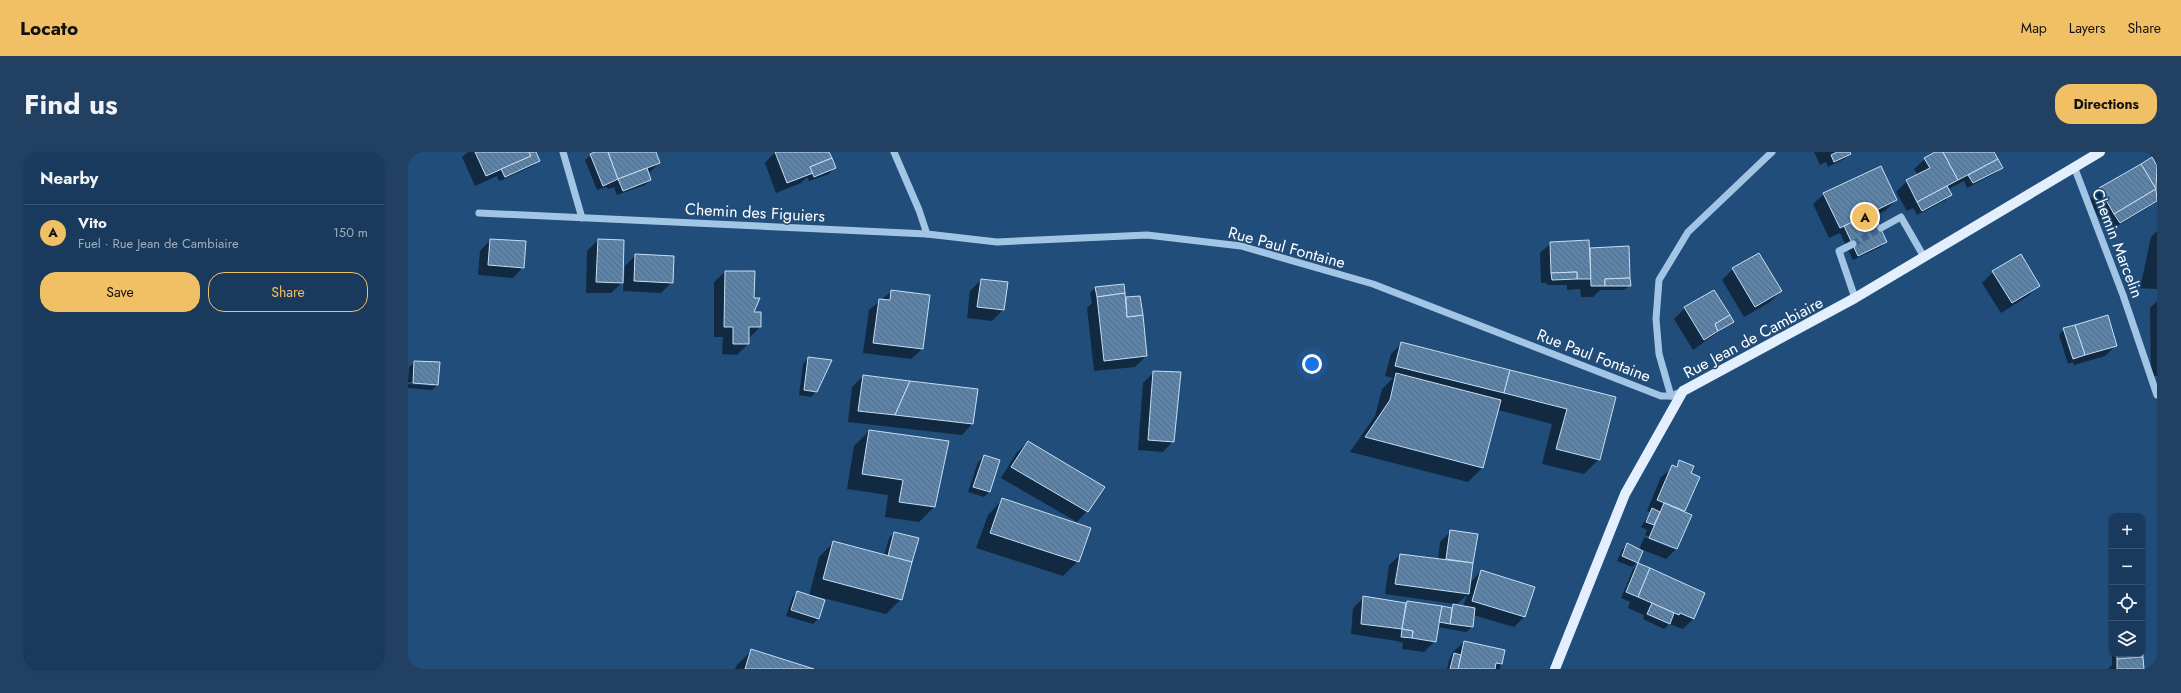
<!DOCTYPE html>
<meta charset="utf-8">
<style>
body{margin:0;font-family:Jost,sans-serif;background:#224162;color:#f1f3f6}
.controls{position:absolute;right:12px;bottom:12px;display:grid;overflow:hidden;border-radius:8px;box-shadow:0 1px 3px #0004}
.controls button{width:36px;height:36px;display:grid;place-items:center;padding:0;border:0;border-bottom:1px solid #375472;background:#193a5c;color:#f1f3f6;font:20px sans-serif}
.you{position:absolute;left:904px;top:212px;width:14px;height:14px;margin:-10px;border:3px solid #fff;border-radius:50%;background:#1a73e8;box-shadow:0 0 0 6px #1a73e833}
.badge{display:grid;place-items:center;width:26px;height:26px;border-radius:50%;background:#f1c065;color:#111;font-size:13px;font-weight:700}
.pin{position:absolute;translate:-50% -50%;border:2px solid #fff;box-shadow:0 1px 4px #0006}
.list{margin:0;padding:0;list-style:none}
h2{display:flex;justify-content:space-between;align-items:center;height:52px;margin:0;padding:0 16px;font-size:17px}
h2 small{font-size:13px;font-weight:400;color:#9fadbb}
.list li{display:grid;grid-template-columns:26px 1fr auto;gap:12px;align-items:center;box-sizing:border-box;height:56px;padding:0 16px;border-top:1px solid #375472}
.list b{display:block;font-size:15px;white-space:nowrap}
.list p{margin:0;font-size:13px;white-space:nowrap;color:#9fadbb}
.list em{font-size:13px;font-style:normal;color:#9fadbb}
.actions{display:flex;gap:8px;padding:12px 16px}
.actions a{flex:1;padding:9px 0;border:1px solid #f1c065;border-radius:16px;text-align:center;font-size:14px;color:#f1c065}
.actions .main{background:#f1c065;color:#111}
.icon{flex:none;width:22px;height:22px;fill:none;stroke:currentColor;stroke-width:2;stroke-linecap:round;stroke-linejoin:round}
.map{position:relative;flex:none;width:1749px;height:517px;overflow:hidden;border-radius:16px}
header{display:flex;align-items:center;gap:24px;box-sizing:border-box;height:56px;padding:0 20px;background:#f1c065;color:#111}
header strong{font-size:19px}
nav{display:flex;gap:22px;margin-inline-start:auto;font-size:14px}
.intro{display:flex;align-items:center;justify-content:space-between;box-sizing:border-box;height:96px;padding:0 24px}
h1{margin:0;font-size:28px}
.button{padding:10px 18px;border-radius:16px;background:#f1c065;color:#111;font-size:14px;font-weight:700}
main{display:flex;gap:24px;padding:0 24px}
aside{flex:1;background:#193a5c;border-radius:16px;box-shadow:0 1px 3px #0004}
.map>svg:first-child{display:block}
.shadow{fill:#0007;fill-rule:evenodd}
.building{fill:url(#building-back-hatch);stroke:#c6def4}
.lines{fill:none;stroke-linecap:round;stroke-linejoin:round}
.minor-tunnel{stroke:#42688e;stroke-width:7;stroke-dasharray:7 3.5;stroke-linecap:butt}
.minor{stroke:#a3c5e5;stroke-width:7}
.major{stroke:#e3effd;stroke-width:10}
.labels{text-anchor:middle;stroke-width:3;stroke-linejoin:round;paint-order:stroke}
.street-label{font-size:16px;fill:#fff;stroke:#214d7a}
</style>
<header>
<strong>Locato</strong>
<nav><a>Map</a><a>Layers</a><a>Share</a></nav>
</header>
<div class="intro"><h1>Find us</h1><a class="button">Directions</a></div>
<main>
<aside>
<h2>Nearby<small></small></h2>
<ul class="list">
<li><span class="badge">A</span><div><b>Vito</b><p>Fuel · Rue Jean de Cambiaire</p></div><em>150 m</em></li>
</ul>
<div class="actions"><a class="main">Save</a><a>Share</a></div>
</aside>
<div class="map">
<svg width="1749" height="517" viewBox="0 0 1749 517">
<defs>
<pattern id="building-back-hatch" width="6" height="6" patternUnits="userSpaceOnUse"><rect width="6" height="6" fill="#5a84ac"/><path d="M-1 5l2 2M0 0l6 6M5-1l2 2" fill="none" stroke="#546b81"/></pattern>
</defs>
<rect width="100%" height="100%" fill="#214d7a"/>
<!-- shadow -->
<g class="shadow">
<path d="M60 0H127L130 9 125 14 98 26 96 22H94L97 27 91 29 89 24 67 34 54 5Z"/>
<path d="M190 0H247L251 11 240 22 242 28 237 33 209 43 206 35 200 37 198 35 189 38 177 8 183 3Z"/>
<path d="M367 0H420L426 16 421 22 401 29 399 25 393 31 368 41 357 11Z"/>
<path d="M1406 0H1444L1436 7 1420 15 1418 10 1412 13Z"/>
<path d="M1529 0H1585L1593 15 1588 21 1559 36 1556 29 1540 37 1543 42 1538 48 1509 63 1505 56 1499 59 1488 40 1499 29 1510 23 1506 17 1517 7Z"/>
<path d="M1744 7 1749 16V50L1706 76 1701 68 1695 72 1681 48 1692 37Z"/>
<path d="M1416 42 1488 48 1477 59 1466 64 1478 90 1473 95 1445 108 1432 81 1421 86 1405 52Z"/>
<path d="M1749 79V137L1732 136 1743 85Z"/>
<path d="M82 88 115 115 105 126 70 123 72 99Z"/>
<path d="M190 88 214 131 203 141H178L179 99Z"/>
<path d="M1143 91 1181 97 1220 95 1222 133 1216 138H1192L1185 145H1173L1172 137 1159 138V133H1139V131H1133L1132 101Z"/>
<path d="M228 103 264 130 253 141 215 139 217 114Z"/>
<path d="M1325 117 1373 139 1362 150 1336 165 1314 128Z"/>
<path d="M317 120 345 161H352V175L341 186 340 192 329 203 314 202 315 185H306V130Z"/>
<path d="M1585 120 1631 133 1620 144 1593 161 1574 131Z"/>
<path d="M573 128 598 131 595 158 584 169 559 166 562 139Z"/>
<path d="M687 136 717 147 718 146 738 204 727 215 686 219 679 156 684 151 682 141Z"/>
<path d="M484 139 514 197 503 207 455 201 461 158Z"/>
<path d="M1749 149V224H1743L1742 156Z"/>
<path d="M1277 156 1324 170 1285 198 1266 167Z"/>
<path d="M1656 177 1708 193 1697 204 1666 213 1665 210 1660 212 1651 183Z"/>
<path d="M994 191 1206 246 1191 307 1176 322 1134 312 1144 272 1090 258 1075 315 1060 330 942 300 967 264 974 237 985 226 977 224 983 202Z"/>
<path d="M400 206 408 239 403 245 391 243 395 212Z"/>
<path d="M7 210 29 233 24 238 0 236V232L26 234V232L0 230 1 215Z"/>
<path d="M746 220 765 289 755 300 730 298 735 231Z"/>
<path d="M455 224 564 272 554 283 440 270 444 235Z"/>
<path d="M461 279 526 355 511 370 477 365 480 343 439 337 446 294Z"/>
<path d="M620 290 679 359 669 370 593 326 609 300Z"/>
<path d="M576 305 581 340 576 345 560 340 570 310Z"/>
<path d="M1272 310 1281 321 1290 325 1276 360 1268 397 1258 407 1235 398 1229 410 1224 415 1209 409 1214 398 1219 393 1231 398 1239 378 1233 375 1242 360 1239 359 1253 325ZM1237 383 1265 394V397L1236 385Z"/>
<path d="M595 347 670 409 655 424 568 396 580 363Z"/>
<path d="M1043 379 1068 383 1062 431 1073 419 1117 464 1106 475 1065 463 1064 475 1058 480 1029 475 1027 489 1016 500 994 497 995 491 989 489 943 482 945 456 956 445 1042 457 1047 452 977 442 981 413 992 403 1030 407 1032 390ZM1059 443 1055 455 1048 453Z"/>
<path d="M486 381 493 447 478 462 403 443 410 467 405 472 378 464 384 446 389 440 401 444 411 405 426 390 476 404 481 386Z"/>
<path d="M1230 412 1296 442 1285 467 1275 477 1261 472 1256 477 1235 467 1236 463 1220 456 1222 450 1213 446 1225 417Z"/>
<path d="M1056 490 1096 498 1092 517H1039L1041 508 1045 500Z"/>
<path d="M344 498 403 517H327L329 513Z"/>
<path d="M1704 501 1734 502 1735 517H1700L1704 513Z"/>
</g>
<!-- building -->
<g class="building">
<path d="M67 0H121L123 4 78 24Z"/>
<path d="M121 0H128L132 9 97 25 93 17 123 4Z"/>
<path d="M187 0H200L210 27 195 34 182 2Z"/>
<path d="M200 0H248L252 11 210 27Z"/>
<path d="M367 0H421L424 6 402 15 405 21 379 31Z"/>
<path d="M1429 0H1442L1443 2 1426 10 1423 3Z"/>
<path d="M1527 0H1535L1550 28 1509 50 1498 28 1522 16 1516 6Z"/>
<path d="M1535 0H1586L1590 7 1550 28Z"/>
<path d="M1744 5 1749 14 1748 37 1733 12Z"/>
<path d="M424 6 428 16 406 25 402 15Z"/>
<path d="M1590 7 1595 16 1565 31 1560 23Z"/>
<path d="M1733 12 1748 37 1706 62 1691 36Z"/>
<path d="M1473 14 1489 48 1432 76 1415 41Z"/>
<path d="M239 16 243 28 215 39 210 27Z"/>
<path d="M1539 34 1544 43 1514 59 1509 50Z"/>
<path d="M1748 37 1749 49 1712 71 1706 62Z"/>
<path d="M1465 60 1479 90 1450 104 1436 74Z"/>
<path d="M82 87 118 89 116 116 80 113Z"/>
<path d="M190 87 216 88 215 131 188 130Z"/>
<path d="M1181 88 1183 127H1169V120L1143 121 1142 90Z"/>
<path d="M1221 94 1222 126 1197 127V134H1183L1182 96Z"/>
<path d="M1351 101 1374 139 1347 155 1324 116Z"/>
<path d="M227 102 266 104 265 131 226 129Z"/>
<path d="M1613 102 1632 134 1604 151 1584 119Z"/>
<path d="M317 119H347L346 146H352L346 160H353V175H341V192H325V175H316Z"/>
<path d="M1169 120V127L1144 128 1143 121Z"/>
<path d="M1222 126 1223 134H1197V127Z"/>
<path d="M573 127 600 130 596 158 569 155Z"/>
<path d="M716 132 717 141 689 145 687 135Z"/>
<path d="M483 138 522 143 515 197 465 191 471 147 482 148Z"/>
<path d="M1306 138 1322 163 1307 172 1310 179 1296 188 1276 155Z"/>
<path d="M717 141 719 165 735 163 739 204 696 209 689 145Z"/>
<path d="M732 144 735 163 719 165 718 145Z"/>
<path d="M1322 163 1326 170 1310 179 1307 172Z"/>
<path d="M1700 163 1709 194 1677 203 1667 173Z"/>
<path d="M1667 173 1677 203 1665 207 1655 176Z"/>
<path d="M993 190 1102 218 1096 241 987 214Z"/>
<path d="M400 205 424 208 409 240 396 238Z"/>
<path d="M6 209 32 210 30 233 5 231Z"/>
<path d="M1102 218 1208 245 1192 308 1148 297 1159 257 1096 241Z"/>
<path d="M745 219 773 220 766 290 740 288Z"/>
<path d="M988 221 1093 248 1075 316 957 285 982 248Z"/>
<path d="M455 223 502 229 487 263 450 259Z"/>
<path d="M502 229 570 237 565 272 487 263Z"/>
<path d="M461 278 541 289 527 355 491 350 495 328 454 322Z"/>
<path d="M620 289 697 335 680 360 603 315Z"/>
<path d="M576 303 592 308 582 340 565 335Z"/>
<path d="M1271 308 1286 314 1283 321 1292 325 1277 359 1249 348 1264 313 1269 315Z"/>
<path d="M594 346 683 376 671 410 582 381Z"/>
<path d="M1256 351 1284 363 1269 397 1241 386Z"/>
<path d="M1244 356 1252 360 1246 373 1238 370Z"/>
<path d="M1042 378 1070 382 1065 411 1038 407Z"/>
<path d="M486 380 511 386 504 410 480 404Z"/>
<path d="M425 389 504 410 494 448 415 427Z"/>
<path d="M1219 391 1235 399 1230 411 1214 404Z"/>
<path d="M992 402 1065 411 1061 442 987 432Z"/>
<path d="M1230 411 1242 416 1230 445 1218 440Z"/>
<path d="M1242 416 1297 441 1286 467 1272 461 1271 463 1230 445Z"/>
<path d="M1073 418 1127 435 1117 465 1064 449Z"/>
<path d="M389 439 417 448 411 467 383 458Z"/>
<path d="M955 444 998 451 994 477 953 472Z"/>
<path d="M999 449 1034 454 1028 490 1004 486 1005 479 994 477Z"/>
<path d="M1244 451 1266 461 1262 472 1239 462Z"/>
<path d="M1045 452 1067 456 1065 475 1042 472Z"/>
<path d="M1034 454 1044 456 1042 472 1031 470Z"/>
<path d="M994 477 1005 479 1004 486 993 485Z"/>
<path d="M1056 489 1097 498 1094 512 1088 511 1087 517H1050Z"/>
<path d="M1734 494 1735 505 1709 507 1708 502H1734Z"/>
<path d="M343 497 406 517H337Z"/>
<path d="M1046 501 1053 503 1050 517H1042Z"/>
<path d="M1735 505 1736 517H1709V507Z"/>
</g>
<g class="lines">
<!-- minor-tunnel -->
<path class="minor-tunnel" d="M1445 92 1473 76"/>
<!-- minor -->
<g class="minor">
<path d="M155 0 174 66"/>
<path d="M486 0 511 58 519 82 589 90 739 83 833 94 965 132 1253 244H1263L1275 239"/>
<path d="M1667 17 1715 143 1749 243"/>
<path d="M71 61 519 82"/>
<path d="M1473 76 1493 65 1516 105"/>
<path d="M1445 92 1431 99 1447 146"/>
<path d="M1263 244 1251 202 1248 167 1251 128 1280 80 1364 0"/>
</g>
<!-- major -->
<path class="major" d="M1147 517 1217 342 1275 239 1447 146 1692 0"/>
</g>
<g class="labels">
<!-- street labels -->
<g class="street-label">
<text transform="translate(347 60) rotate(3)" y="6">Chemin des Figuiers</text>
<text transform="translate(1710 91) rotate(69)" y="6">Chemin Marcelin</text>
<text transform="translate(879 95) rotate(15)" y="6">Rue Paul Fontaine</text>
<text transform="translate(1345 185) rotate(-28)" y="6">Rue Jean de Cambiaire</text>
<text transform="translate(1186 203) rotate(21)" y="6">Rue Paul Fontaine</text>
</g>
</g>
</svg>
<div class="controls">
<button>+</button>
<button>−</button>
<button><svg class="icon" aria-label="locate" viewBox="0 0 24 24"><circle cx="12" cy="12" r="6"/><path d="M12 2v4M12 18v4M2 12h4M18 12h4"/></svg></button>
<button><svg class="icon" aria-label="layers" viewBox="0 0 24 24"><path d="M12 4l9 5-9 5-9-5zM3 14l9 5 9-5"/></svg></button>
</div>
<div class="you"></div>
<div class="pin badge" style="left:1457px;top:65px">A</div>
</div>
</main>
